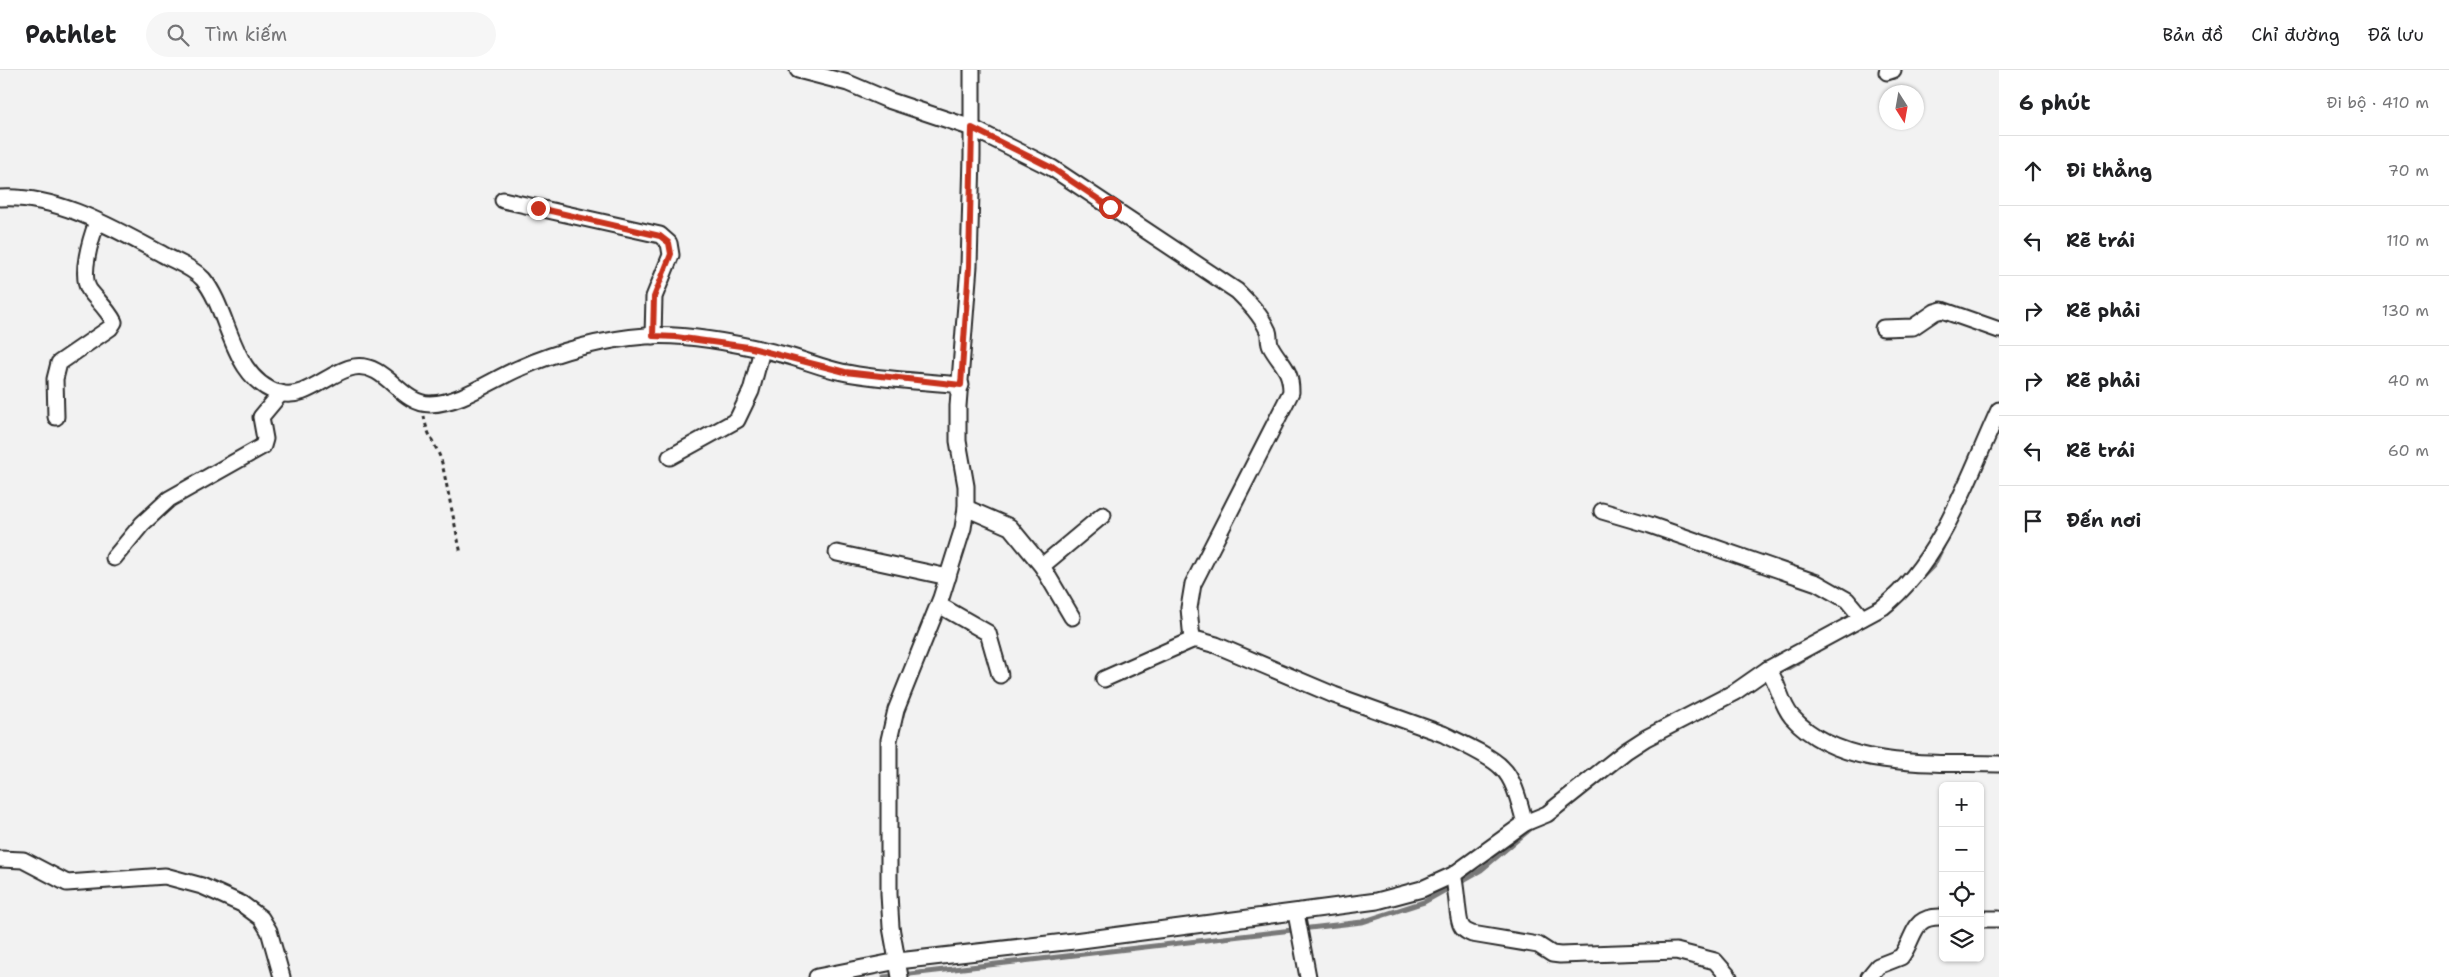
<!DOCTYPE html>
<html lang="vi">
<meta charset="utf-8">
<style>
body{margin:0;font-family:"Shantell Sans",sans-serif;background:#f6f6f6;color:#202124}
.controls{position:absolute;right:15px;bottom:15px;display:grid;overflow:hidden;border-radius:8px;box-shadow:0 1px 4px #0004}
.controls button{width:45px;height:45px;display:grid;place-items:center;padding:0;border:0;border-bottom:1px solid #e0e0e0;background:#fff;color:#202124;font:25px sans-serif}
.compass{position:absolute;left:1879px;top:15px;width:45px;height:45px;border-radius:50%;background:#fff;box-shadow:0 1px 4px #0004;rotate:169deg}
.stop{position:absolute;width:15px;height:15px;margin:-11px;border:4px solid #c8321e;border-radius:50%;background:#fff}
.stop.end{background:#c8321e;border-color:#fff;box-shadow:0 1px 5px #0008}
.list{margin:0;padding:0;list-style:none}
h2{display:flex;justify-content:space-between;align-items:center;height:65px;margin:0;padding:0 20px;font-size:21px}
h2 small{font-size:16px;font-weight:400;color:#757577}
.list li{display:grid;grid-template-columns:32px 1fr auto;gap:15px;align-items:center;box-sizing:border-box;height:70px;padding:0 20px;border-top:1px solid #e0e0e0}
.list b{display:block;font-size:19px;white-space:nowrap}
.list em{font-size:16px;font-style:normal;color:#757577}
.icon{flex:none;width:28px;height:28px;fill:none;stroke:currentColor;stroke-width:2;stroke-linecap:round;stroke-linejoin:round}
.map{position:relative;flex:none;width:1999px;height:907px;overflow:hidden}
header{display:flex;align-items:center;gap:30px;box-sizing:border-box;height:70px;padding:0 25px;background:#fff;border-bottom:1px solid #e0e0e0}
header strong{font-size:24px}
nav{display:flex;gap:28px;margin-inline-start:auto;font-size:18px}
.search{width:350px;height:45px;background:#f6f6f6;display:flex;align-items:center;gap:12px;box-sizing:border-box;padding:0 18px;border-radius:28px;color:#757577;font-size:19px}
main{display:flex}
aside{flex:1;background:#fff}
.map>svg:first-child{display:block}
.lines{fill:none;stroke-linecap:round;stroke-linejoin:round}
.stream{stroke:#787878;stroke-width:5}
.minor-casing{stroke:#2b2b2b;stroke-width:19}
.path{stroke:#2b2b2b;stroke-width:3;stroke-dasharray:4 4;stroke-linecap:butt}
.minor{stroke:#fff;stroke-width:15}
.route{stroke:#c8321e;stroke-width:6}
</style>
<header>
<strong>Pathlet</strong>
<div class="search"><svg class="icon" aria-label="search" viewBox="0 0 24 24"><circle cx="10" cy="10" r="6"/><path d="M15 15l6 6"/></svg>Tìm kiếm</div>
<nav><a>Bản đồ</a><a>Chỉ đường</a><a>Đã lưu</a></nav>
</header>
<main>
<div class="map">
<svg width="1999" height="907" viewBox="0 0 1999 907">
<rect width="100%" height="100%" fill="#f2f2f2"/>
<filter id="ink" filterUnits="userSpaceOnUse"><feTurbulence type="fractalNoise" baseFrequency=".02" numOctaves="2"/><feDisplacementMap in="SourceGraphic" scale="10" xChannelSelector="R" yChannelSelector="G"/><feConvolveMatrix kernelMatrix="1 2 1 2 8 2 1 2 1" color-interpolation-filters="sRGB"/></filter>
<g filter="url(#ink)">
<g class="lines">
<!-- stream -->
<g class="stream">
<path d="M1921 508 1934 495 1943 476"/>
<path d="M1786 599 1817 581"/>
<path d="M884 907 1362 852 1424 832 1481 800 1535 755"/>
</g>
<!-- minor casing -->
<g class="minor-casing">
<g id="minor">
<path d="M798 0 848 13 888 30 972 58 1052 98 1237 221C1249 233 1261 245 1268 261 1270 266 1268 272 1271 277 1281 295 1291 298 1291 322L1193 514 1189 538 1192 570"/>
<path d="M1887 2 1893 0"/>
<path d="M0 128C56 124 113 158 162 184 176 192 192 197 203 209 230 241 231 309 279 323 305 331 330 301 354 297 386 292 400 334 430 334 462 333 491 310 520 298 558 281 604 269 646 266 686 263 745 275 785 285 804 290 823 298 842 302 881 310 922 311 961 315"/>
<path d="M503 130 660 165 669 173 671 185 654 227 653 266"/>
<path d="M1883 258 1913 257 1935 242 1942 240 1999 260"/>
<path d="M56 347 55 309 59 293 110 258 114 252C108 240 98 231 90 221 79 206 91 168 97 152"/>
<path d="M670 387 737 350 751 321 762 280"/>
<path d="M966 438 1010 457 1042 496 1072 547"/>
<path d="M1602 441 1650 455 1817 513 1847 530 1862 548"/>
<path d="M837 483 948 507"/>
<path d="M114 488 142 454 169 429 263 376 265 369 261 347 281 323"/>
<path d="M1042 496 1103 445"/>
<path d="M939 535 988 563 1000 605"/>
<path d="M1768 599C1779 614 1780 633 1792 647 1840 701 1934 692 1999 694"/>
<path d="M1104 609 1192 570H1198L1216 575 1334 625 1443 664C1459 672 1491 686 1502 698 1515 710 1520 736 1525 753"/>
<path d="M0 789 23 790 67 813 165 806 202 816 242 834 261 848 269 861 282 907"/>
<path d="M1453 805C1457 817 1457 851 1462 857 1464 861 1468 862 1472 864L1538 875 1552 884 1560 885 1676 881 1715 891 1729 907"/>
<path d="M1296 843 1308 907"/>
<path d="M1980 849H1999"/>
<path d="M817 907 898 891 1074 871 1377 831 1422 819 1453 805 1525 753 1547 744 1626 681 1646 668 1735 622 1768 599 1883 537C1942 490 1968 407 1999 340"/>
<path d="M900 907 891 857 889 824V670L896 640 941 528 963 458 966 438V416L958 371V336L969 196 972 86V0"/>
<path d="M1869 907 1878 896 1901 887C1916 867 1911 845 1943 847"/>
</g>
</g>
<!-- path -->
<path class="path" d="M424 346C427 367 437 375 442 393L461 484"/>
<!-- minor -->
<use href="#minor" class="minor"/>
</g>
</g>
<g class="lines" filter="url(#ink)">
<!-- route -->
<path class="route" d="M538 138 660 166 669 173 671 184 654 227 653 266 676 267 748 277 845 302 961 315 969 196 972 58 1052 98 1110 137"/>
</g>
</svg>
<div class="controls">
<button>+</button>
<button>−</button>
<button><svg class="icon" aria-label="locate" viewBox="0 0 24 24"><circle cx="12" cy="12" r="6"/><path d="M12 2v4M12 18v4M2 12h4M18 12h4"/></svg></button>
<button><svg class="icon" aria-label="layers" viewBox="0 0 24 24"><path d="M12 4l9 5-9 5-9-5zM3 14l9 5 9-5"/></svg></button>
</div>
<svg class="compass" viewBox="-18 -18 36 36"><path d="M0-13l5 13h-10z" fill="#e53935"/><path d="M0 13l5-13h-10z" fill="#757577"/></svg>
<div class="stop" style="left:1110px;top:137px"></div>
<div class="stop end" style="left:538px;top:138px"></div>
</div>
<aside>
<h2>6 phút<small>Đi bộ · 410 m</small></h2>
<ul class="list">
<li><svg class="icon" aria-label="ahead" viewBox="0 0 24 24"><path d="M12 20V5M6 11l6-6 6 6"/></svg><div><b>Đi thẳng</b></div><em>70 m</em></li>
<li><svg class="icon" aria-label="left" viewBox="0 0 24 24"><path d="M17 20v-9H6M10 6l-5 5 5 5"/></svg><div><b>Rẽ trái</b></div><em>110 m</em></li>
<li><svg class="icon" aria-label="right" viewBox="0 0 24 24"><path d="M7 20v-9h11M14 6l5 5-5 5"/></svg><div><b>Rẽ phải</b></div><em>130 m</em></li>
<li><svg class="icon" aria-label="right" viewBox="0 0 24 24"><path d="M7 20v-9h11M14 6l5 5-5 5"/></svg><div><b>Rẽ phải</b></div><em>40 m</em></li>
<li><svg class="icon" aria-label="left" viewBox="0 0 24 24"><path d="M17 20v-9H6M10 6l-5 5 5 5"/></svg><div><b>Rẽ trái</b></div><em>60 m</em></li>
<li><svg class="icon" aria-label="arrive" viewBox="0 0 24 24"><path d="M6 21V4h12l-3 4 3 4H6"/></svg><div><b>Đến nơi</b></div></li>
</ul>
</aside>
</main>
